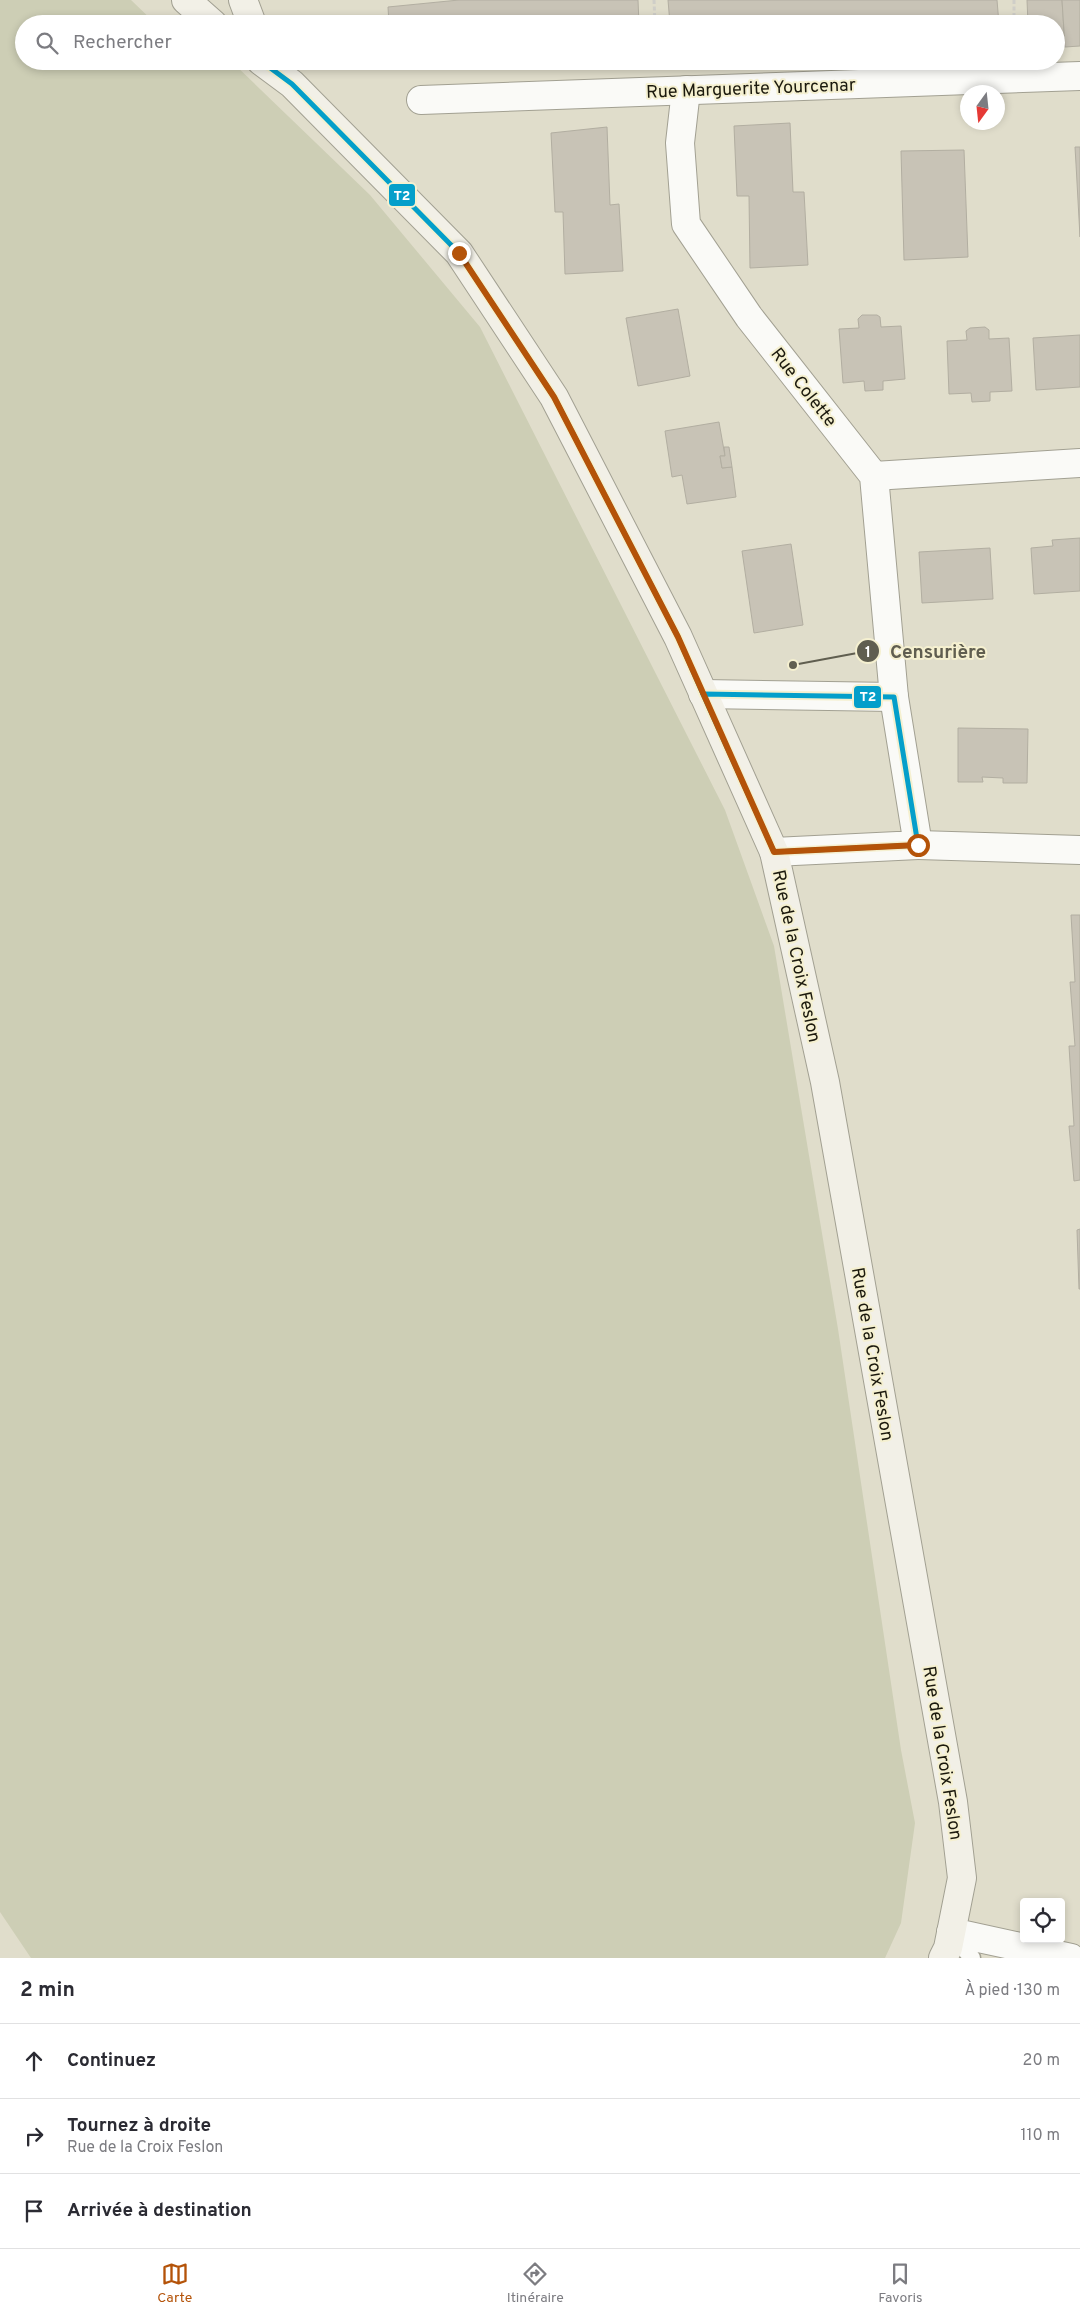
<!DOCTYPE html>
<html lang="fr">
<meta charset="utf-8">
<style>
body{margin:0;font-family:Overpass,sans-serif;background:#f2f2f3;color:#2b2b33}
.controls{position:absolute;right:15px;bottom:15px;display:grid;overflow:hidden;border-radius:5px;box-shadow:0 2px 8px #0003}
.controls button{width:45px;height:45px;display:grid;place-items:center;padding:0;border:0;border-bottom:1px solid #e1e1e2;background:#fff;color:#2b2b33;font:25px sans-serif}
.compass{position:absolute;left:960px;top:85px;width:45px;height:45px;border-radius:50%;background:#fff;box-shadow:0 2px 8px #0003;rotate:195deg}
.stop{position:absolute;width:15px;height:15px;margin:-11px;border:4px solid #b45309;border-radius:50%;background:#fff}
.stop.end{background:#b45309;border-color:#fff;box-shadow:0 1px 5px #0008}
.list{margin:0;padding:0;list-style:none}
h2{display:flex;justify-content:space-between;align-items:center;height:65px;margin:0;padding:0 20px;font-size:21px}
h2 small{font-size:16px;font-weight:400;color:#7c7c81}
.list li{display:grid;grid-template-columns:32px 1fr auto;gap:15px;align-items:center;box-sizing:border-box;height:75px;padding:0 20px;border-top:1px solid #e1e1e2}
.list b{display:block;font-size:19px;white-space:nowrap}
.list p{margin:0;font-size:16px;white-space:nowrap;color:#7c7c81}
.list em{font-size:16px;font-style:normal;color:#7c7c81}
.icon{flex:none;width:28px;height:28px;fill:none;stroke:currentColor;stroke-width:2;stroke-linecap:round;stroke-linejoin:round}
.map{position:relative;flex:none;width:1080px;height:1958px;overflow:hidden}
.search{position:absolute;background:#fff;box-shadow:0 2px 8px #0003;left:15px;right:15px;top:15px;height:55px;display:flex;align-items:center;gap:12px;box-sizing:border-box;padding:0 18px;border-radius:28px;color:#7c7c81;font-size:19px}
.sheet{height:290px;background:#fff}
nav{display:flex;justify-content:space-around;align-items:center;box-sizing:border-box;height:70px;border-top:1px solid #e1e1e2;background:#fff;font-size:14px;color:#7c7c81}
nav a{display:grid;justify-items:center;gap:2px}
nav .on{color:#b45309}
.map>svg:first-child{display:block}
.green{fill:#cdceb5}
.building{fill:#c8c3b6;stroke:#b2aea1}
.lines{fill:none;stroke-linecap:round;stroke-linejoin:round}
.lane-casing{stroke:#a2a092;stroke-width:19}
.street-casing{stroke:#a2a092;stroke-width:30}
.secondary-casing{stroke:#a2a092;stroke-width:30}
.path{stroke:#cfcec8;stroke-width:3;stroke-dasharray:4 2.5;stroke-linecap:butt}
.lane{stroke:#fafaf7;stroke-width:16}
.street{stroke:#fafaf7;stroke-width:28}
.secondary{stroke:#f2f0e7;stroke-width:28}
.bus-1-casing{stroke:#f5f0d0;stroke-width:9}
.bus-1{stroke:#049fca;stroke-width:5}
.route{stroke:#b45309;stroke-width:6}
.labels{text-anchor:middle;stroke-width:4;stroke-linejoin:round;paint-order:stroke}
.street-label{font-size:18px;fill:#1b190d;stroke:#f5f0d0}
.leader{fill:none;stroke:#605e50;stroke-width:2}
.callout-dot{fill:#605e50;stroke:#f5f0d0;stroke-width:2}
.mark-label{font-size:15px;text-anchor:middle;font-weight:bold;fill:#fff}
.callout-label{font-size:19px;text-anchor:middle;font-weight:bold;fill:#605e50;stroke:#f5f0d0;stroke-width:4;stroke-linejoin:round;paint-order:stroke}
.line-badge{stroke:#f5f0d0;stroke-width:2}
.badge-label{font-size:14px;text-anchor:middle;font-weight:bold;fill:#fff}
</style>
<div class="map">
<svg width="1080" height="1958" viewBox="0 0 1080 1958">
<rect width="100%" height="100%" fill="#e0ddcb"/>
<!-- green -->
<path class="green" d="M0 0H131L156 24H24V61H231L370 195 480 327 725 810 774 946 838 1329 901 1750 915 1823 901 1923 885 1958H31L0 1912Z"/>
<!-- building -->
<g class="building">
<path d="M638 0 639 24H389L388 7 459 0Z"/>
<path d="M668 0H997L999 24H670Z"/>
<path d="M1027 0H1062L1065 47 1056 48V24H1028Z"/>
<path d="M1062 0H1080V46L1065 47Z"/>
<path d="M790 123 793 192H804L808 265 750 268 749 196H737L734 126Z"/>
<path d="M607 127 610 205 619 204 623 271 565 274 563 212H555L551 133Z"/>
<path d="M1075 147H1080V237L1076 164Z"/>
<path d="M964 150 968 257 904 260 901 151Z"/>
<path d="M678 309 690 376 638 386 626 318Z"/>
<path d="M862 315H877L880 317 881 327 901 326 905 379 883 381V390L865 391 864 381 843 383 839 329 859 328 858 319Z"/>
<path d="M985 327 989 330V339L1009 338 1012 391 990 392V401L972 402 971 393 949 394 947 341 967 340 966 331 970 328Z"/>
<path d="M1080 335V387L1036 390 1033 338Z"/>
<path d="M719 422 725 456H720L722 468 732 467 736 497 687 504 682 475 672 477 665 431Z"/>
<path d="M724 447H729L732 467 722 468 720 456H725Z"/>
<path d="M1080 538V591L1034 594 1031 548 1053 546 1052 540Z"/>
<path d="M791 544 803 625 754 633 742 551Z"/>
<path d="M990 548 993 599 922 603 919 552Z"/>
<path d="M958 728 1028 729 1027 783H1003V778L982 777 983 782H958Z"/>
<path d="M1071 915H1080V1180L1074 1181 1069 1126H1074L1069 1046H1075L1070 982H1075Z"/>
<path d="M1080 1229V1289H1079L1077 1230Z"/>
</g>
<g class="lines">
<!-- lane casing -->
<g class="lane-casing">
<path id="lane" d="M951 1933 972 1958"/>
</g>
<!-- street casing -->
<g class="street-casing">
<g id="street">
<path d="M686 90 680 143 686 224 749 317 874 476 894 697 918 845 774 852"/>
<path d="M421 100 1080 76"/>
<path d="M874 476 1080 463"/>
<path d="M703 694 894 697"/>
<path d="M918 845 1080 850"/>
<path d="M951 1932 1071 1958"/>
</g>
</g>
<!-- secondary casing -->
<g class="secondary-casing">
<g id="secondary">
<path d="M186 0 213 24"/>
<path d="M243 0 252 24"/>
<path d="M261 61 292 84 459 253 554 397 678 637 774 852 825 1082 953 1802 962 1878 948 1948 943 1958"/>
</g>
</g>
<!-- path -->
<g class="path">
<path d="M654 0 655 24"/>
<path d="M1014 0V24"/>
</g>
<!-- lane -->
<use href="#lane" class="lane"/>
<!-- street -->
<use href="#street" class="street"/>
<!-- secondary -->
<use href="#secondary" class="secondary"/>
<!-- bus-1 casing -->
<g class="bus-1-casing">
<g id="bus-1">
<path d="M261 61 292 84 459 253 554 397 678 637 703 694"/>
<path d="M703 694 894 697 918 845 774 852Z"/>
</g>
</g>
<!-- bus-1 -->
<use href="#bus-1" class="bus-1"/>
</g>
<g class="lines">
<!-- route -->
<path class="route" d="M459 253 554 397 678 637 774 852 918 845"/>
</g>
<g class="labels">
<!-- street labels -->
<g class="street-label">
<text transform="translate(751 88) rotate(-2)" y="6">Rue Marguerite Yourcenar</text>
<text transform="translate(804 387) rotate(52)" y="6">Rue Colette</text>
<text transform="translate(797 956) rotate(78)" y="6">Rue de la Croix Feslon</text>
<text transform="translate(873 1354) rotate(80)" y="6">Rue de la Croix Feslon</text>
<text transform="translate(943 1753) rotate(81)" y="6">Rue de la Croix Feslon</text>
</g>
</g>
<!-- callouts -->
<path class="leader" d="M793 665L868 651"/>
<g class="callout-dot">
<circle cx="793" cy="665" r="5"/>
<circle cx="868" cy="651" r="12"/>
</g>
<g class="mark-label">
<text x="868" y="657">1</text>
</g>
<g class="callout-label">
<text x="938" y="658">Censurière</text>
</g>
<g class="line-badge">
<rect x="388" y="183" width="28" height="24" rx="5" fill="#049fca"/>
<rect x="853" y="685" width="29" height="24" rx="5" fill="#049fca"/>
</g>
<g class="badge-label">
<text x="402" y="200">T2</text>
<text x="868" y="701">T2</text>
</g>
</svg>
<div class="controls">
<button><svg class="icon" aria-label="locate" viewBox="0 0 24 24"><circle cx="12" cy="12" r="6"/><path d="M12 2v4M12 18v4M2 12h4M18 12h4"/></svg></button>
</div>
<svg class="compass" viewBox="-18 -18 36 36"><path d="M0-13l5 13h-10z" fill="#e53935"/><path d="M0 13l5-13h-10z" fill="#7c7c81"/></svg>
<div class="stop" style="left:918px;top:845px"></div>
<div class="stop end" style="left:459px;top:253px"></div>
<div class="search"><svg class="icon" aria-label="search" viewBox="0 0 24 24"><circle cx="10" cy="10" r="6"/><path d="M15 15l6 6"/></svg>Rechercher</div>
</div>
<section class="sheet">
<h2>2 min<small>À pied · 130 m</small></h2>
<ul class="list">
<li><svg class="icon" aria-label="ahead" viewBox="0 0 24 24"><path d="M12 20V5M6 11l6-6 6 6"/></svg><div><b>Continuez</b></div><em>20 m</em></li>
<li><svg class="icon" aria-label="right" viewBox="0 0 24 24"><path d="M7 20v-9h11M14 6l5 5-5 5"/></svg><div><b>Tournez à droite</b><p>Rue de la Croix Feslon</p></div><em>110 m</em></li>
<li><svg class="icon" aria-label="arrive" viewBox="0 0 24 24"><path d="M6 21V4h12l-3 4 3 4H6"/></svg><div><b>Arrivée à destination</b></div></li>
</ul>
</section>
<nav>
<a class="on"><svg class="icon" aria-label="map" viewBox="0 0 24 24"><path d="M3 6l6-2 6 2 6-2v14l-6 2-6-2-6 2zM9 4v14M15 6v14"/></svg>Carte</a>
<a><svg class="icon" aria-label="directions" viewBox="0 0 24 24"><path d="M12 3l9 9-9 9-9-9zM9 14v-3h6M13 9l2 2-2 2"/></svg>Itinéraire</a>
<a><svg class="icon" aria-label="saved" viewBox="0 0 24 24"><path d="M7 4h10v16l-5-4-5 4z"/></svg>Favoris</a>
</nav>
